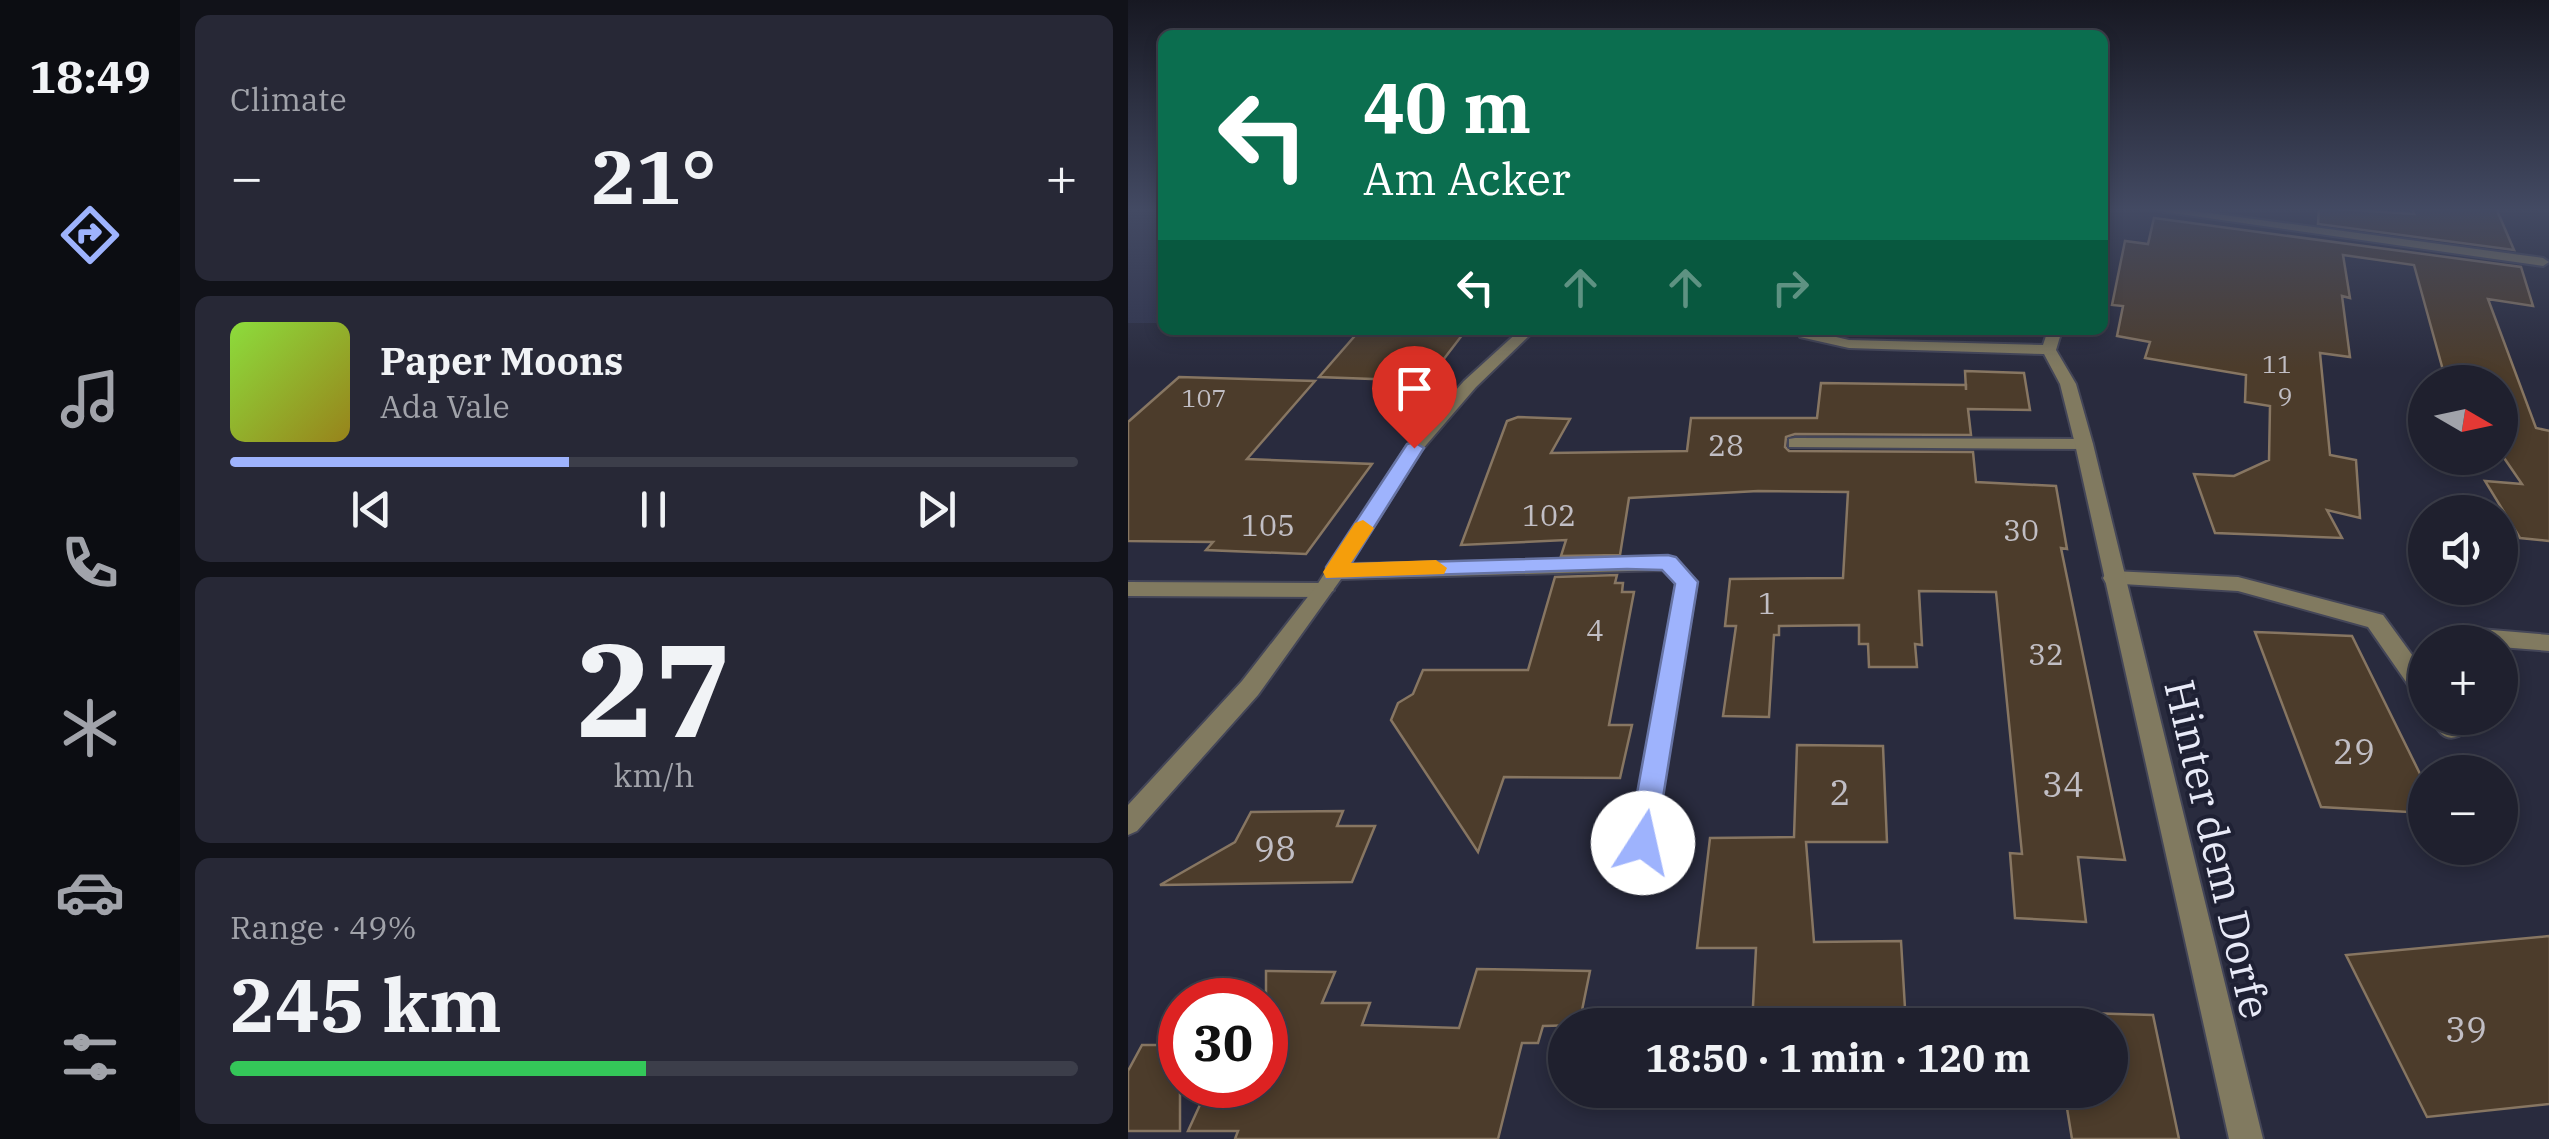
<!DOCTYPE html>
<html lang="en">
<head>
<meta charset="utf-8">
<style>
	body { margin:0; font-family:"IBM Plex Serif",serif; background:#272836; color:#f1f3f6; height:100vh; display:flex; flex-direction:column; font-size:38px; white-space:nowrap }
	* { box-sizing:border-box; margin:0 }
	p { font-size:32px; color:#a1a3aa }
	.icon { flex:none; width:55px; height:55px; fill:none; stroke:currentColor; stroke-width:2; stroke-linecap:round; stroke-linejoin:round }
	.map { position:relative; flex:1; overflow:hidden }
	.side { display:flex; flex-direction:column; gap:15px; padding:15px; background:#111219; width:948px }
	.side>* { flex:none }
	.top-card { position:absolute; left:30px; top:30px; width:950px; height:305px; border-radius:15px; box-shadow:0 5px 15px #0003,0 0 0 2px #3c3e4a; background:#0b6e4f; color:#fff; overflow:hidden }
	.needle { width:65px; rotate:99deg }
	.controls { position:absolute; left:1280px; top:365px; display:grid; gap:20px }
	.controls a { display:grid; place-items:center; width:110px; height:110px; border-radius:50%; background:#1f202e; box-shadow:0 5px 15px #0003,0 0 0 2px #3c3e4a; font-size:50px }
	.speed { position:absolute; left:30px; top:978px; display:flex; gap:20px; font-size:50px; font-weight:700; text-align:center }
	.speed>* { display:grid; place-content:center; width:130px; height:130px; border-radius:50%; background:#1f202e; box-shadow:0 5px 15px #0003,0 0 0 2px #3c3e4a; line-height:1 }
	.speed .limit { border:15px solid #d22; background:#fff; color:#111 }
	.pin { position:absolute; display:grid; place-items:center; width:85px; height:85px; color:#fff; margin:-102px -42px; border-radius:50% 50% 50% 0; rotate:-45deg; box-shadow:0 0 10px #0007 }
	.pin .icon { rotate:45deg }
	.me { position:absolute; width:110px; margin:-55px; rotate:10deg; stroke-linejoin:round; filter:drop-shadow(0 0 8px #0008) }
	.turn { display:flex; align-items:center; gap:35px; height:210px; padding:0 40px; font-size:45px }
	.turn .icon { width:130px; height:130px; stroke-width:2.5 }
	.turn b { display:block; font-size:70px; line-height:85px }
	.lanes { display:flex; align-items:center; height:95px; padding:0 40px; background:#0003; justify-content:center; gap:50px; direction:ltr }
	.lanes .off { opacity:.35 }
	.big { font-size:75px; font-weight:700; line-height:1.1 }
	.side .card { flex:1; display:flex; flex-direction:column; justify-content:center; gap:15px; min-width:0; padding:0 35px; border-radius:15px; background:#272836 }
	.side .dial { align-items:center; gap:0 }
	.dial b { font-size:130px; line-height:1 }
	.song { display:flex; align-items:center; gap:30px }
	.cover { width:120px; height:120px; border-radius:15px; background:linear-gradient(135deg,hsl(90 70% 55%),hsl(50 70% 35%)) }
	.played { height:10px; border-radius:5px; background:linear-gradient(90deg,#9eb3fd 40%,#3c3e4a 40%) }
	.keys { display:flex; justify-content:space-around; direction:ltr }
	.heat { display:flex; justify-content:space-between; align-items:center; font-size:55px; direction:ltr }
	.charge { height:15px; border-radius:8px; background:linear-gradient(90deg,#34c759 49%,#3c3e4a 0) }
	.trip { position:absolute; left:420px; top:1008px; width:580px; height:100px; border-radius:50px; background:#1f202e; box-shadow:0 5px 15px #0003,0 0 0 2px #3c3e4a; font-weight:700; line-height:100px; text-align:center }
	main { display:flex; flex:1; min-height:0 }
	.menu { display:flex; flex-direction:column; width:180px; justify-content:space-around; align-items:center; background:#0c0d12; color:#a1a3aa }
	.menu .icon { width:70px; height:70px }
	.menu .current { color:#9eb3fd }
	.menu b { font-size:45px; color:#f1f3f6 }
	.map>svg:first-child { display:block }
</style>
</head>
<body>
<main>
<nav class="menu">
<b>18:49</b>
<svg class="icon current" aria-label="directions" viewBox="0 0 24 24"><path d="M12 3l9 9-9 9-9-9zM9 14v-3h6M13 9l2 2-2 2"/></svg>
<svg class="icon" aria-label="music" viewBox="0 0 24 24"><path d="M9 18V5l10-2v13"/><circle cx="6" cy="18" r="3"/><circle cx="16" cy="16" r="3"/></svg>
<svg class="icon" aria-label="phone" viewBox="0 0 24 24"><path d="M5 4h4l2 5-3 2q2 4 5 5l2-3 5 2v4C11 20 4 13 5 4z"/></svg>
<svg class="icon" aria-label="climate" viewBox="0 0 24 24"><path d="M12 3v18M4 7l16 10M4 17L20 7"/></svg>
<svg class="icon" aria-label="car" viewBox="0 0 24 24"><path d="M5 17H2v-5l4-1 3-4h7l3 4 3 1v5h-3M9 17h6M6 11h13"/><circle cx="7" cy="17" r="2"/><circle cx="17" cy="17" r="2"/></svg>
<svg class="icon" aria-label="filters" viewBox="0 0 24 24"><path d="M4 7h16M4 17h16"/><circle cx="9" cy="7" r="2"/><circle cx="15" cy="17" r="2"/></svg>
</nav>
<section class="side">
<div class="card"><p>Climate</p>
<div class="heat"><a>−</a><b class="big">21°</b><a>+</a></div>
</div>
<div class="card">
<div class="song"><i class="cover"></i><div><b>Paper Moons</b><p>Ada Vale</p></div></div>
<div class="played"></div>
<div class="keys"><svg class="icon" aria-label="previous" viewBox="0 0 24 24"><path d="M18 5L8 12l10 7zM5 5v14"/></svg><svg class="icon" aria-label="pause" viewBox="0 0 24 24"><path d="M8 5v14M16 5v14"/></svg><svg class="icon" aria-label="next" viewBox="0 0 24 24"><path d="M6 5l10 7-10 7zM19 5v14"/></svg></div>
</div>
<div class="card dial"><b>27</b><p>km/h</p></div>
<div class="card"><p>Range · 49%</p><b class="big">245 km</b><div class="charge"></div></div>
</section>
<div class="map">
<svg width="1422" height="1139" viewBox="0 0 1422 1139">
	<rect width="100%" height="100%" fill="#292b3e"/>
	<path fill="#30344d" d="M 0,208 L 35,208 L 35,317 L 28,323 L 0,323 Z"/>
	<path fill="#4c3c2b" stroke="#877662" stroke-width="2.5" d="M 1191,208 L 1286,214 L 1284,208 L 1368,208 L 1386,250 L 1190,224 Z
		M 1026,218 L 1393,267 L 1405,306 L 1360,299 L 1408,428 L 1422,431 L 1422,541 L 1392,538 L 1357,481 L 1394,484 L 1372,452 L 1372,382 L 1318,381 L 1286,265 L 1215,255 L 1222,298 L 1214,296 L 1222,357 L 1192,353 L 1202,455 L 1228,460 L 1232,518 L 1199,510 L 1214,538 L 1087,533 L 1066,474 L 1106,476 L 1141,460 L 1142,406 L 1117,402 L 1118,375 L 1017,358 L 1022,342 L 989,336 L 995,306 L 984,305 L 997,241 L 1020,244 Z
		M 232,330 L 335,334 L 299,381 L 191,377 Z
		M 837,371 L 896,373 L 902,410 L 840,409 L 843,435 L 667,434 L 658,437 L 657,447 L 661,451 L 845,452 L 848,482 L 928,486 L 939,549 L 933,548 L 997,860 L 950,857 L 958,922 L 887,918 L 882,853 L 894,854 L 868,592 L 791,591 L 794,645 L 787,644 L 789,667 L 741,667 L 740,644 L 731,644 L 731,625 L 651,626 L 651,635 L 646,635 L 641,717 L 595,716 L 608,626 L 597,626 L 602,579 L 715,578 L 720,492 L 630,491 L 501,498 L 492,555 L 433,556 L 438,540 L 333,545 L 379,421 L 390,417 L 442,419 L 423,453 L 559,451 L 563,418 L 689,418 L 693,383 L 838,385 L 838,390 Z
		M 51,377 L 187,381 L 119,459 L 244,464 L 178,554 L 78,550 L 85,542 L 0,541 L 0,422 Z
		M 489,575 L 487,583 L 495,583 L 494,592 L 506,592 L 481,725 L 504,725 L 492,778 L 376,777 L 350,852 L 263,720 L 270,703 L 285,694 L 295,670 L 400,670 L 427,577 Z
		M 1127,632 L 1224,636 L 1298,786 L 1298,813 L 1193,807 Z
		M 669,745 L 755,746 L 759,842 L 678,842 L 686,942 L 773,941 L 778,1025 L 624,1025 L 628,948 L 569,948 L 582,838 L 666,837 Z
		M 215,811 L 209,826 L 247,826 L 224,882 L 32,885 L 107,842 L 123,812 Z
		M 1422,936 L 1422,1104 L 1299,1117 L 1218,955 Z
		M 349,969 L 462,971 L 451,1025 L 415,1026 L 410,1043 L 394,1043 L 370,1139 L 107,1139 L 110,1131 L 60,1131 L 81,1085 L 138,1085 L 138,971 L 207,972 L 194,1003 L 242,1003 L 234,1025 L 331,1028 Z
		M 922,1012 L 1025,1015 L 1051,1139 L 944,1139 L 936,1090 L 982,1090 L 982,1025 L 924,1025 Z
		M 14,1045 L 52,1045 L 52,1131 L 0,1131 L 0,1071 Z
		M 620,1090 L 781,1090 L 782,1106 L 619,1105 Z"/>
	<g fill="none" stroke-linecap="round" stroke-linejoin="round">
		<defs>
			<path id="lane" d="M 667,438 L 956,439 L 965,444 L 956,449 L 661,447 L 661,439 Z
				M 985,571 L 1110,577 L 1255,615 L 1298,674 L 1298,701 L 1290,699 L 1240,627 L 1110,591 L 978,583 L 975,578 L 978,573 Z
				M 0,582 L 196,583 L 206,590 L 196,597 L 0,596 Z
				M 1352,629 L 1422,635 L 1422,651 L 1372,647 L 1372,642 L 1344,642 L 1341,637 L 1344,631 Z
				M 1303,718 L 1328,718 L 1335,729 L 1331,736 C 1316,742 1310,731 1303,718 Z"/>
			<path id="street" d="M 1010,208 L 1044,208 L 1415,258 L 1421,262 L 1415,266 Z
				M 392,330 L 407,330 L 348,387 L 293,451 L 222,564 L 547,558 L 569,582 L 524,852 L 515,855 L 506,852 L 502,843 L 549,584 L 535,570 L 213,579 L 130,695 L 9,831 L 0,835 L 0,805 L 114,681 L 189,585 L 280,444 L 336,381 Z
				M 678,330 L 721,340 L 915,345 L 920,330 L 934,330 L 928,350 L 948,384 L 965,444 L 1135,1139 L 1101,1139 L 947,444 L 932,384 L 916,354 L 721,348 L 672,337 L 672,331 Z"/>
		</defs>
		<use href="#lane" stroke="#444658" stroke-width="4"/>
		<use href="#street" stroke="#444658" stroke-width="4"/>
		<use href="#lane" fill="#817a60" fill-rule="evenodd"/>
		<use href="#street" fill="#817a60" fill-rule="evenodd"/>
	</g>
	<linearGradient id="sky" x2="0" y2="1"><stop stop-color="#171822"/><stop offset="0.57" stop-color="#434a63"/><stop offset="1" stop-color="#434a63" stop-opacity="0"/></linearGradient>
	<rect width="1422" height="368" fill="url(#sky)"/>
	<path fill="#9eb3fd" stroke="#6774a4" stroke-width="2.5" d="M 286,442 L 296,448 L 223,564 L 540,555 L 548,557 L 570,582 L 526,853 L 515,857 L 505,853 L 500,843 L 547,584 L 534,570 L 499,569 L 198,578 L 198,567 L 279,444 Z"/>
	<path fill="#f59e0b" d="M 235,520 L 246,528 L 223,563 L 308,560 L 319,568 L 316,574 L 198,578 L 195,572 L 227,523 Z"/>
	<g text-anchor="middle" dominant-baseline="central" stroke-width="8" stroke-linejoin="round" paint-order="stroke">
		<g font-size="25" fill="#c1bec4">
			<text x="1149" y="363">11</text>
			<text x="1157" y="395">9</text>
			<text x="76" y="397">107</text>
		</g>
		<g font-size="30" fill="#c1bec4">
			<text x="598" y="444">28</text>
			<text x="421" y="514">102</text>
			<text x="140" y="524">105</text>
			<text x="893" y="529">30</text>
			<text x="639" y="602">1</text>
			<text x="467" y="629">4</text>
			<text x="918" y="653">32</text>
		</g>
		<g font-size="35" fill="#c1bec4">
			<text x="1226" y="751">29</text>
			<text x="935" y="784">34</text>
			<text x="712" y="792">2</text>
			<text x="147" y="848">98</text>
			<text x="1338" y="1029">39</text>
		</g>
		<g font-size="42" fill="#e8eaf7" stroke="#1f2134">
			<text transform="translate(1090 849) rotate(77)">Hinter dem Dorfe</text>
		</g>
	</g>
</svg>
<div class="controls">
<a><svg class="needle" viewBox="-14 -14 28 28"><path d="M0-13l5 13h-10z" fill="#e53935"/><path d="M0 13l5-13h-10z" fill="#a1a3aa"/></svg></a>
<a><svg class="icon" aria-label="sound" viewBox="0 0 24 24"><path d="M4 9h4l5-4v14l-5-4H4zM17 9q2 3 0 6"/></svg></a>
<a>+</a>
<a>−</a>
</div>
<div class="speed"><div class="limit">30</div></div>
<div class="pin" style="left:286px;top:448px;background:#d93025"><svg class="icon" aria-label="arrive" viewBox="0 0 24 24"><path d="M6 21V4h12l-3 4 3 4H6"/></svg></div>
<svg class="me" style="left:515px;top:843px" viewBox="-20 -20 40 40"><circle r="19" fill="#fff"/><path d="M0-13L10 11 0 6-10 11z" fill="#9eb3fd"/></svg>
<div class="trip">18:50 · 1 min · 120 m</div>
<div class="top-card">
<div class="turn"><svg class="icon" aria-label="left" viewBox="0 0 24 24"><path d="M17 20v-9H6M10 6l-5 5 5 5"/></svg><div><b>40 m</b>Am Acker</div></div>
<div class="lanes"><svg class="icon" aria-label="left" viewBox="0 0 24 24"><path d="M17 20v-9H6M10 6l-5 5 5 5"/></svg><svg class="icon off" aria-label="ahead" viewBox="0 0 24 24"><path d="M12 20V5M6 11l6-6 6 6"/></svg><svg class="icon off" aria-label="ahead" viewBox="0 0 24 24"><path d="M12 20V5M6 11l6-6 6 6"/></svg><svg class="icon off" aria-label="right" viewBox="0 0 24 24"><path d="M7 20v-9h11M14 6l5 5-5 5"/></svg></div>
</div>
</div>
</main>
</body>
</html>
